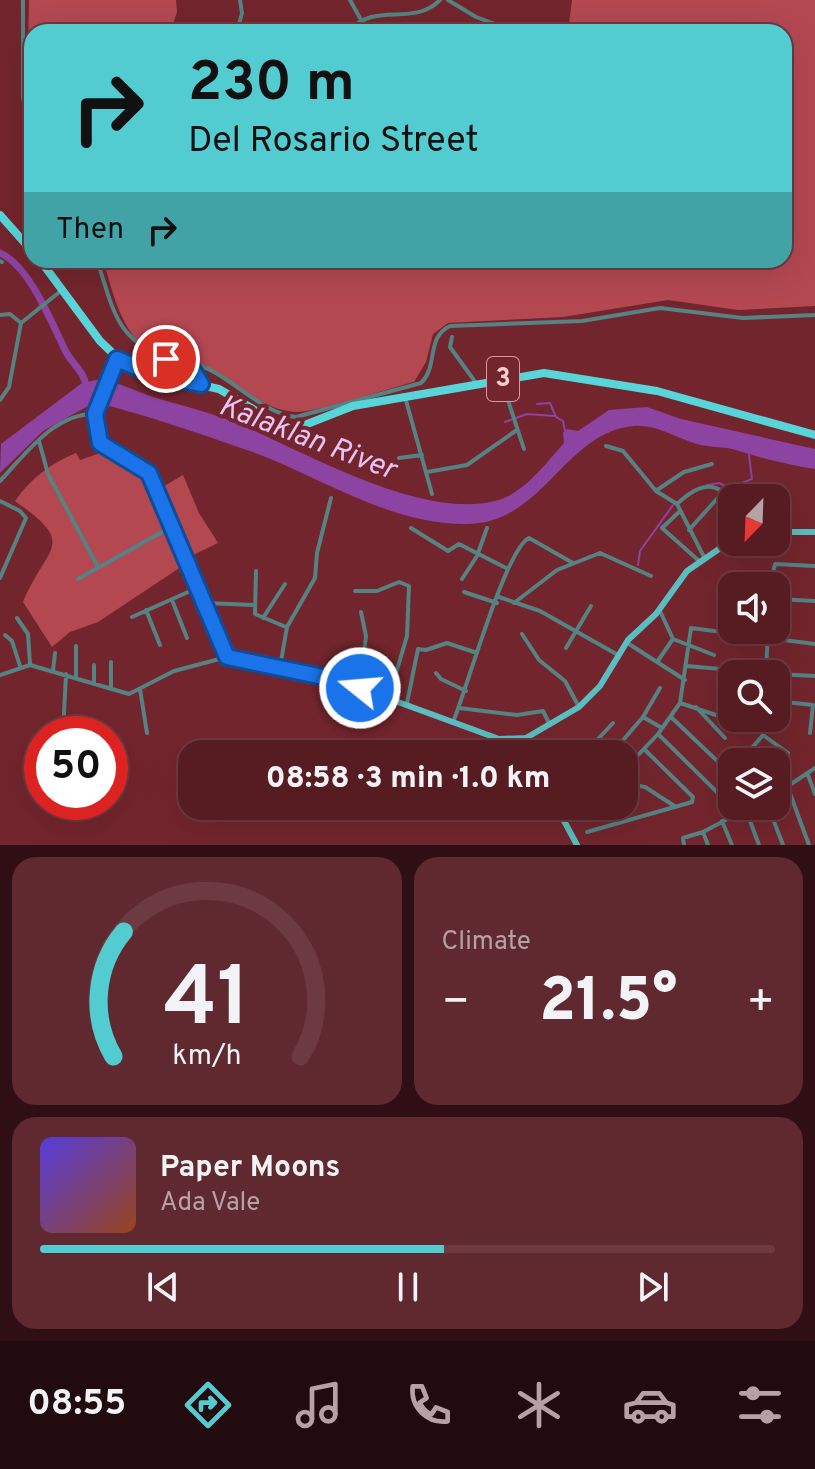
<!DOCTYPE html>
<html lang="en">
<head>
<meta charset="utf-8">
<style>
	body { margin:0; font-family:Overpass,sans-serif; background:#5f292f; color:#f1f3f6; height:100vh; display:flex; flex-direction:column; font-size:30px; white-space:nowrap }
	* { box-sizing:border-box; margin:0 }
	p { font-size:26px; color:#b6a1a5 }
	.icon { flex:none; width:44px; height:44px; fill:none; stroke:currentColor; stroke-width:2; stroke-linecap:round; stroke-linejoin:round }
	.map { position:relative; height:845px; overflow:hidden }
	.panel { display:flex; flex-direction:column; gap:12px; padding:12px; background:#2f0f13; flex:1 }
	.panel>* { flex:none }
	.banner { position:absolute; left:24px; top:24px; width:768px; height:244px; border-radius:24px; box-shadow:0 8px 32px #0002,0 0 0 2px #6c3a40; background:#52ccd0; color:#111; overflow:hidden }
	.needle { width:52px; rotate:203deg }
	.fabs { position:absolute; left:718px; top:484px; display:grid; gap:16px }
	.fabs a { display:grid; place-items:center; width:72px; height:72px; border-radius:16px; background:#561c22; box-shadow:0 8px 32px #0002,0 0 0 2px #6c3a40; font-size:40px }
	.speed { position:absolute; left:24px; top:716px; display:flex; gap:16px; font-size:40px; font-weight:700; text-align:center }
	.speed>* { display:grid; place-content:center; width:104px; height:104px; border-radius:50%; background:#561c22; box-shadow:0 8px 32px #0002,0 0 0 2px #6c3a40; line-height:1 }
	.speed .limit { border:12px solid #d22; background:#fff; color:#111 }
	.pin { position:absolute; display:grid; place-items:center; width:68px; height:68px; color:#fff; margin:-34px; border:4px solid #fff; border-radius:50%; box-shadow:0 2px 8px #0007 }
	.me { position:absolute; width:88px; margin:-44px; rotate:287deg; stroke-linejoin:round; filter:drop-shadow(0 0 6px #0008) }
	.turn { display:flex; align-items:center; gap:28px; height:168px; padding:0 32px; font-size:36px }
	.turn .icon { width:104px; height:104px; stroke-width:2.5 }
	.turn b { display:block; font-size:56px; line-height:68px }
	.then { display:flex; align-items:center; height:76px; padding:0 32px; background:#0003; gap:16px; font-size:30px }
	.big { font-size:60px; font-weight:800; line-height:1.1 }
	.panel .widget { flex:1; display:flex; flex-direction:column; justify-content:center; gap:12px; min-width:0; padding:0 28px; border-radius:24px; background:#5f292f }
	.panel .dial { align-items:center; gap:0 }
	.dial svg { height:208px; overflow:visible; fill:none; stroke:#6c3a40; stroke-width:7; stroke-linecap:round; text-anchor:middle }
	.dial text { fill:#f1f3f6; stroke:none }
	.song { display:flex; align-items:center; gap:24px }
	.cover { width:96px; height:96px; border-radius:12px; background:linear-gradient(135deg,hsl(250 70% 55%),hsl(20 70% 35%)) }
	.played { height:8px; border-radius:4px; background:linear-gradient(90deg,#52ccd0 55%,#6c3a40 55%) }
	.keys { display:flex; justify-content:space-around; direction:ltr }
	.heat { display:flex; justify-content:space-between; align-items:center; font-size:44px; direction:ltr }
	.panel .tiles { flex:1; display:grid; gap:12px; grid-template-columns:1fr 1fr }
	.widget:last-child { grid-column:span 2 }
	.trip { position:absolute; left:178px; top:740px; width:460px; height:80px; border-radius:24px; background:#561c22; box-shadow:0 8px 32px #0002,0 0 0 2px #6c3a40; font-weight:800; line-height:80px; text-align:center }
	.menu { display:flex; height:128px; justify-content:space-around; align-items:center; background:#220b0e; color:#b6a1a5 }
	.menu .icon { width:56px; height:56px }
	.menu .selected { color:#52ccd0 }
	.menu b { font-size:36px; color:#f1f3f6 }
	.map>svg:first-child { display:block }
</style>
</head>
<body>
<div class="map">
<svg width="815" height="845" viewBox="0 0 815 845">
	<rect width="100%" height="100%" fill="#73252d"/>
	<path fill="#b34851" d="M 29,0 L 176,0 L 177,12 L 170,32 L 32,32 L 32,118 L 27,102 Z
		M 572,0 L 815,0 L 815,306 L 738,310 L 668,300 L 563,317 L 448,323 L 433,334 L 426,362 L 414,382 C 390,388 315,413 295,412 C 259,410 230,376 197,363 C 175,353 156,360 136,339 C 118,318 111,286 103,260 L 784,260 L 784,32 L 568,32 Z
		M 106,451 L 147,472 L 150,488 L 184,565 L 98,622 L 70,632 L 52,647 L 23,602 C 48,543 78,546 15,501 C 30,479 51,463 76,453 L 80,460 Z
		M 183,475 L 199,513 L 218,543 L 191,556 L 161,488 Z"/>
	<path fill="#8c43a2" d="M 101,379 C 119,383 136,391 153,397 C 180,405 208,412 234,422 C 302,450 419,520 495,501 C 524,494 545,464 564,443 L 563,433 L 567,429 L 578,431 L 609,410 L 647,407 L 681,419 L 815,449 L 815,469 C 789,465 764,459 739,451 C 726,446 711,448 697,444 C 676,438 656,424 634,426 C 564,432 545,523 467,524 C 387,525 317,474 244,449 C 195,432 145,415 95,402 L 43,431 L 0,473 L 1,444 L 82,383 Z"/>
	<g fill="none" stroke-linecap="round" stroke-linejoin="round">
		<path stroke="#8c43a2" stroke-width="2" d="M 537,404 L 550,403 L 556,417 L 563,421 L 565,431
			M 505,422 L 527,414 L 554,416
			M 707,485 L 719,483 L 730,488 L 752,479 L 749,455
			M 638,565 L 640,551 L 673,505"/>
		<path stroke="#8c43a2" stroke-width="7" d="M 0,253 C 30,266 52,324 66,352 C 73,365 87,374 86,390"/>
		<path stroke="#558283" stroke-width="4" d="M 23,0 L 23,98 L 32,133
			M 350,0 L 360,18
			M 448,0 L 476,17 L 516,32
			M 237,32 L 242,13 L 240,0
			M 348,32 C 375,0 412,28 440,0
			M 97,260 C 115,315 116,341 175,362
			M 0,261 L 2,262
			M 0,315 L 10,314 L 21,323
			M 452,337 L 450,347 L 476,383
			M 176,362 C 221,359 252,412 296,417 L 421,383 C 439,366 425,338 450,326 L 582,321 L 660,308 L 743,318 L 815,315
			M 187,364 L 198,374 L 201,384
			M 501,379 L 524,449
			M 405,397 L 432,494
			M 0,400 L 9,387 L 21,323 L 62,290
			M 39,441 L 48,474 L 98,567
			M 606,446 L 623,451 L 656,491 L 677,504 L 704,557
			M 399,458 L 422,455
			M 427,472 L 467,465 L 517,430
			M 0,481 C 25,455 54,413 95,414
			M 657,490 L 684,472 L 712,464
			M 765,490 L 771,498
			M 0,501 L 20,511 L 26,518 L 0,578
			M 677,504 C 691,491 707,480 723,492 L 689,530
			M 680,511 L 662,528 L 698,560
			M 411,528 L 448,551 L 459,544 L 508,569
			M 256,571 L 255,614 L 286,627
			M 78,579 L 171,527
			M 462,579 L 477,556 L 487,528
			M 770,586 L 775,564 L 815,566
			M 355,591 L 377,591 L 399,582 L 409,586 L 407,636 L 389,697
			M 464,592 L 497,603
			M 499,597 L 540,611 L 618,655
			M 776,599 L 815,601
			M 172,600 L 187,638
			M 206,603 L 253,605
			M 514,603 L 557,570 L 600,553 L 651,576
			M 146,610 L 160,645
			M 660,611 L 673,639 L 714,655
			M 132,617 L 197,588
			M 17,618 L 28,634 L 30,664
			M 263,618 L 285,584
			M 522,634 L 539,660 L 565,681 L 579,707
			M 5,635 L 12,641 L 20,666
			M 673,639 L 657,662 L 685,680
			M 626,642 L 657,662
			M 566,648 L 591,606
			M 687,666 L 776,674
			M 280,667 L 287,627 L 315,578 L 317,553 L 331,498
			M 53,671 L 55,653
			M 766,672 L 768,630
			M 436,673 L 441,679 L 466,691
			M 776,674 L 815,676
			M 0,675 L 30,665 L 129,694 L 174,671 L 227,657
			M 76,677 L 76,646
			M 94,684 L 94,665
			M 360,688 L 366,636 L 361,612
			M 111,689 L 111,662
			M 140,689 L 147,733
			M 776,701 L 813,705 L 810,733
			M 407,703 L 418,649 L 426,650 L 447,643 L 477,653
			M 680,703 L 764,731
			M 696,707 L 725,738
			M 459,708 L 517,715 L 543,711 L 550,725
			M 643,717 L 662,728
			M 671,717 L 732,775
			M 453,722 C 467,689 505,550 529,538 L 573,563
			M 63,734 L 66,674
			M 658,734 L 722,797
			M 763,735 L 788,753 L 776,767
			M 556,754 L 567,740
			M 584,754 L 613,723
			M 611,754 L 643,717 L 660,688
			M 740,762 L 763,735 L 765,718
			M 624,770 L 658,734 L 680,703 L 691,628 L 815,644
			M 808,775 L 815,794
			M 624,783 L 645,787 L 676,807
			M 788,788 L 809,845
			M 776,794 L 815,768
			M 768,806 L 783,845
			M 746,810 L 759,845
			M 722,821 L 732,845
			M 587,832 L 692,802 L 693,797 L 644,749
			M 703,832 L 708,845
			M 684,845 L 683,838 L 703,832 L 752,806"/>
		<path stroke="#59bec1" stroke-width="6" d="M 117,359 L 97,405 L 97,437 L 103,447 L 149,473 L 227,657 L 338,680 L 499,739 L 526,738 L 579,707 L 600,686 L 628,640 L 656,614 L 687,571 L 732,540
			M 776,532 L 815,532
			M 526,738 L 531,754
			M 556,806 L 577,845"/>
		<path stroke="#58d5d9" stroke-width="8" d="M 0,215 L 32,251
			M 40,260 L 100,341 L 123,363 L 155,375 L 219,389 L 282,426 L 302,426 L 353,406 L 544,373 L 657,391 L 815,435"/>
	</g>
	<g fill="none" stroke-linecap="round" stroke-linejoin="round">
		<defs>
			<path id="route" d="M 166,359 L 192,369 L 201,384 L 155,375 L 117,359 L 95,414 L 100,443 L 149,473 L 227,657 L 338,680 L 360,688"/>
		</defs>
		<use href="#route" stroke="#114b97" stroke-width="20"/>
		<use href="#route" stroke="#1a73e8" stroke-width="14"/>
	</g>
	<g text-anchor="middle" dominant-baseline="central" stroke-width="8" stroke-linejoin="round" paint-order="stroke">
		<rect fill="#73252d" stroke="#d59b9e" stroke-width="2" x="487" y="357" width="32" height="44" rx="6"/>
		<g font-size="26" font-weight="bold" fill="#ffcece">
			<text x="503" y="379">3</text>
		</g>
		<g font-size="30" font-style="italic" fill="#e8c3f3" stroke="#73252d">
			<text transform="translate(307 439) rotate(21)">Kalaklan River</text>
		</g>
	</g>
</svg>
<div class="fabs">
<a><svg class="needle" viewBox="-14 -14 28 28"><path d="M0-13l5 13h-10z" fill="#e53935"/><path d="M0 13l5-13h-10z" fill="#b6a1a5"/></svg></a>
<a><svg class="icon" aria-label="sound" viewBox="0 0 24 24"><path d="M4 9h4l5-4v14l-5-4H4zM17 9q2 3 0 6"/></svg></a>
<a><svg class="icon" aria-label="search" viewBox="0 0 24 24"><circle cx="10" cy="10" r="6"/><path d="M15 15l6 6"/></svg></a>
<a><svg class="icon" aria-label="layers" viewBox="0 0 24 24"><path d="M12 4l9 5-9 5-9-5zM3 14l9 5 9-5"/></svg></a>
</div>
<div class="speed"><div class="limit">50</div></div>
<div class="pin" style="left:166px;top:359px;background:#d93025"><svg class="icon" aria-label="arrive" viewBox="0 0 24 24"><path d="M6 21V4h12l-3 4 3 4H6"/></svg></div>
<svg class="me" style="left:360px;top:688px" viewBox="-20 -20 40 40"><circle r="17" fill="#1a73e8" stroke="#fff" stroke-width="3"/><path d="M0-11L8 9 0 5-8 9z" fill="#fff"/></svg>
<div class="trip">08:58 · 3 min · 1.0 km</div>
<div class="banner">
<div class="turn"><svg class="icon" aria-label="right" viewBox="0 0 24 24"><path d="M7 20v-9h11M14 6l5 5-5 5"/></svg><div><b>230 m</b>Del Rosario Street</div></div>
<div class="then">Then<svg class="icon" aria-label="right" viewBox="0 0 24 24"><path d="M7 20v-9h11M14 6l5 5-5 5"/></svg></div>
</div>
</div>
<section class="panel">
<div class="tiles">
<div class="widget dial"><svg viewBox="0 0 100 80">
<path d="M14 69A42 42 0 1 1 86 69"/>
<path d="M14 69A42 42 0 0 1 18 21" stroke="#52ccd0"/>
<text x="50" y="56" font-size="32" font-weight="700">41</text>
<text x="50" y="72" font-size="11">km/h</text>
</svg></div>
<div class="widget"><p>Climate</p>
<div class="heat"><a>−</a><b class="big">21.5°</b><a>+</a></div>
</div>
<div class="widget">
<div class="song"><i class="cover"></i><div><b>Paper Moons</b><p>Ada Vale</p></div></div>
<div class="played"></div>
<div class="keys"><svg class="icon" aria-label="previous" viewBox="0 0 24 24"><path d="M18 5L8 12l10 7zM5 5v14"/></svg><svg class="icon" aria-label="pause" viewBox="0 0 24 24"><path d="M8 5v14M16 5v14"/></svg><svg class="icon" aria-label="next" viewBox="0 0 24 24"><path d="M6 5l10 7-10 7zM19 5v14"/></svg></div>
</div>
</div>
</section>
<nav class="menu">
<b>08:55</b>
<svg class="icon selected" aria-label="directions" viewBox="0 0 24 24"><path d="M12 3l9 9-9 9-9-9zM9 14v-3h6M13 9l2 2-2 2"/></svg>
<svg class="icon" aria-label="music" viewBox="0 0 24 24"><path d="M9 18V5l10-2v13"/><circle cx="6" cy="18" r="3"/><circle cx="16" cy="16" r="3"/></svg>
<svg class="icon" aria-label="phone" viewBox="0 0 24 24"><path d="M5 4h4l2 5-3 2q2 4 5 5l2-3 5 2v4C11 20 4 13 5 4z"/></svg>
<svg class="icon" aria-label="climate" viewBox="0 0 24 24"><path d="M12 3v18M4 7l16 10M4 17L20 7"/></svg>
<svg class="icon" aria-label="car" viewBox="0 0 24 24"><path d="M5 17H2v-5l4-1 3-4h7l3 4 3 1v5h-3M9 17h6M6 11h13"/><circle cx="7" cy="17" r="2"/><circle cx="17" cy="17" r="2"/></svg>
<svg class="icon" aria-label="filters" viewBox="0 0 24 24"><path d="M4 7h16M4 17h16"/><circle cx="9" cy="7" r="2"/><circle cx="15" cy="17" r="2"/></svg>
</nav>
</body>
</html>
